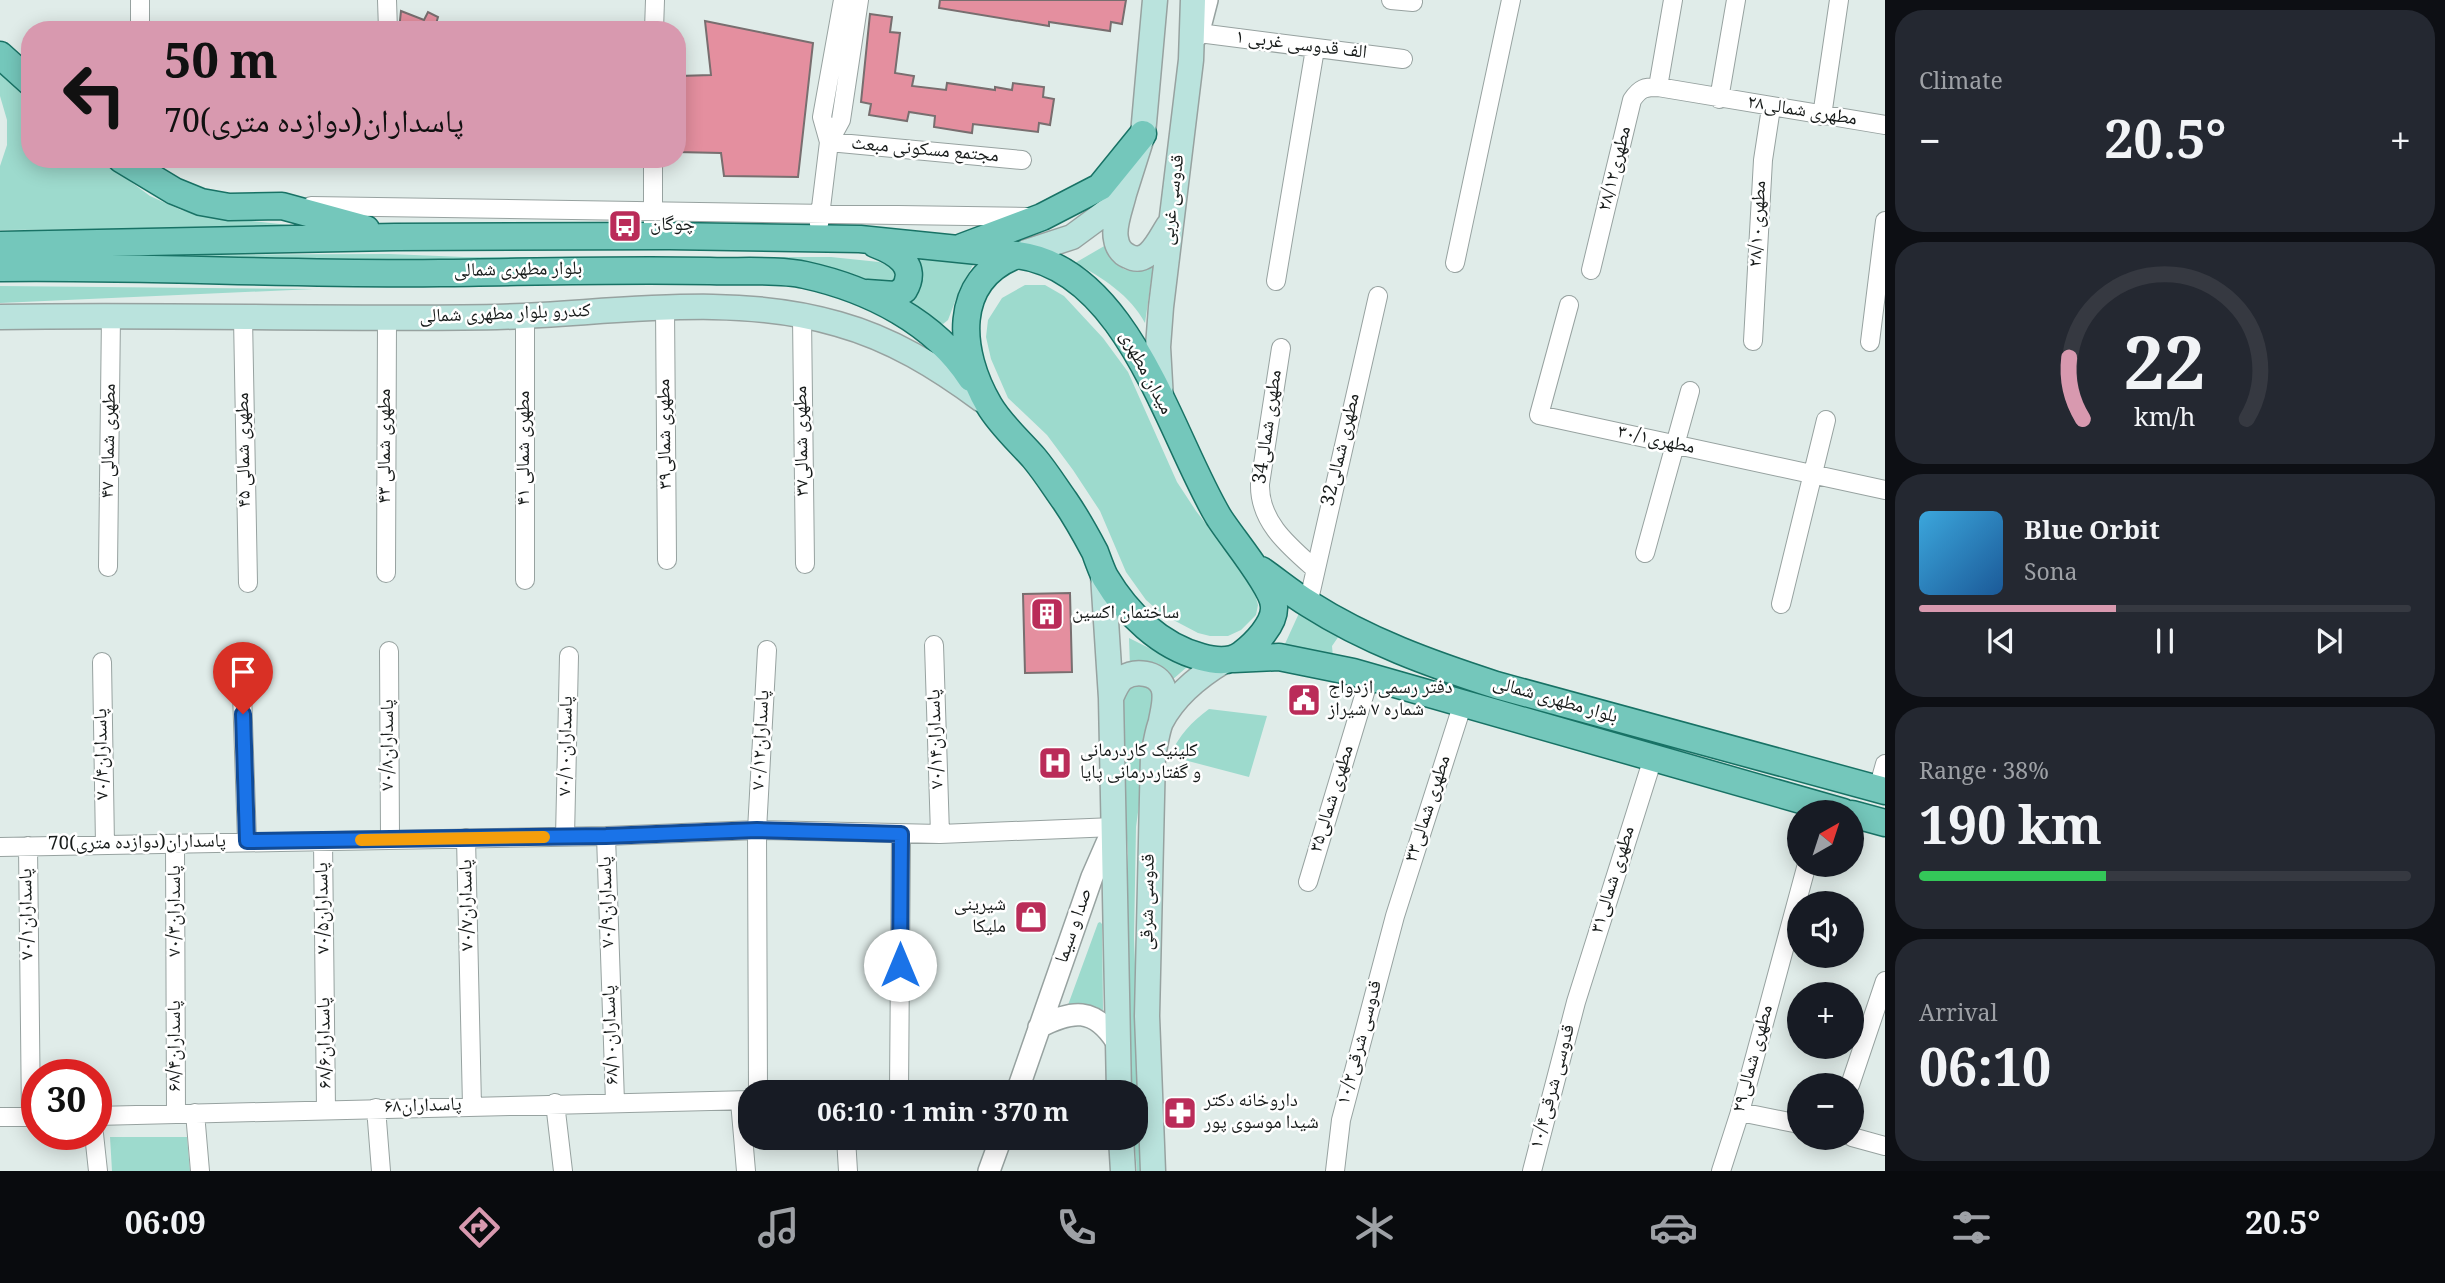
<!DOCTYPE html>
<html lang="en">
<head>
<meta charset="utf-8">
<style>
	body { margin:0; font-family:Georgia,"Noto Naskh Arabic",serif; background:#242831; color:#f1f3f6; height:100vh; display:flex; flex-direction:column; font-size:26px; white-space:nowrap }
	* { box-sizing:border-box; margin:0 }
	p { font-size:23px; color:#9ea1a6 }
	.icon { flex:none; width:38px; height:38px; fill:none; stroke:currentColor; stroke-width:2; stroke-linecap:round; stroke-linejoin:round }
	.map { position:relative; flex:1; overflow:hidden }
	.sheet { display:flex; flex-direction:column; gap:10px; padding:10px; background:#0d0f14; width:560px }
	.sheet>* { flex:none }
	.top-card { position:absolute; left:21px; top:21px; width:665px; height:147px; border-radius:28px; box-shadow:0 4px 18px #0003; background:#d899af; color:#111; overflow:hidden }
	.needle { width:46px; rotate:39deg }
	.fabs { position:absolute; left:1787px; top:800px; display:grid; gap:14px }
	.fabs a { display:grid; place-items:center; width:77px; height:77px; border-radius:50%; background:#171b24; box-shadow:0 4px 18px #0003; font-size:35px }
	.speed { position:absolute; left:21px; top:1059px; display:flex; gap:14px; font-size:35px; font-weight:700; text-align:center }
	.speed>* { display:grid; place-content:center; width:91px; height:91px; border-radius:50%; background:#171b24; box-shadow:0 4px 18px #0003; line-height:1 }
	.speed .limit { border:10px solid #d22; background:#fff; color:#111 }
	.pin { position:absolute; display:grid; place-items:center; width:60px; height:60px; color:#fff; margin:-72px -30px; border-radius:50% 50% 50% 0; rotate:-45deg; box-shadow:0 0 7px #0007 }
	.pin .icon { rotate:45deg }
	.me { position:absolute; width:77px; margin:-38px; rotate:0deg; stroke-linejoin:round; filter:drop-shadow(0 0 5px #0008) }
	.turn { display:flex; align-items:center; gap:24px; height:147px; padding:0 28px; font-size:32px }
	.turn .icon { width:91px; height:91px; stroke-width:2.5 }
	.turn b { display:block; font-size:49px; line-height:60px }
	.big { font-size:52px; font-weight:700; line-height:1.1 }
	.sheet .card { flex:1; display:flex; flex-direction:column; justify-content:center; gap:10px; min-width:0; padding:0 24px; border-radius:28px; background:#242831 }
	.sheet .dial { align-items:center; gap:0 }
	.dial svg { height:182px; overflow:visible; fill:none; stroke:#363941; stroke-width:7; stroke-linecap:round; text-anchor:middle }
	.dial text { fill:#f1f3f6; stroke:none }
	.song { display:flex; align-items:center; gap:21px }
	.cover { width:84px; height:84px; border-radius:10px; background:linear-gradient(135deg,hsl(200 70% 55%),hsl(210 70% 35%)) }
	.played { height:7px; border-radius:4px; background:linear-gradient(90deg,#d899af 40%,#363941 40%) }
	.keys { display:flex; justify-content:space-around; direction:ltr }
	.heat { display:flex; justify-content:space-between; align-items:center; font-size:38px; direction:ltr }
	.charge { height:10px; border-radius:5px; background:linear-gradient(90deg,#34c759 38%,#363941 0) }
	.trip { position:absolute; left:738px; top:1080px; width:410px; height:70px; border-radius:28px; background:#171b24; box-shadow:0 4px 18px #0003; font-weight:700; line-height:70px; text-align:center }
	.dock { display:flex; height:112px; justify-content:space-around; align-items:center; background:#090b0e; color:#9ea1a6 }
	.dock .icon { width:49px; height:49px }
	.dock .on { color:#d899af }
	.dock b { font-size:32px; color:#f1f3f6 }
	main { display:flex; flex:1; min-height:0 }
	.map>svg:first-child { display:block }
</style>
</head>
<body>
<main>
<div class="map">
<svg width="1885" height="1171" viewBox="0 0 1885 1171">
	<rect width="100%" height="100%" fill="#e0ece9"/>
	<path fill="#9ddacd" d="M 0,71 L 30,100 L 30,159 L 100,159 L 150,196 L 181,210 L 204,216 L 318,228 L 0,230 L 0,166 L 7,145 L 7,120 L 0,96 Z
		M 1106,245 C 1115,270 1128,276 1153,267 L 1145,323 C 1131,296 1102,277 1075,263 Z
		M 389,254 L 464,257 L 831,257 L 879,262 L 896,269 L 899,283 L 465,265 L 60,255 Z
		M 913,256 L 974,263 L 959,291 L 948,320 L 943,324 L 927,318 L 909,307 L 917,290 Z
		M 1025,285 L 1045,285 L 1064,296 L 1103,338 L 1128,372 L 1177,482 L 1196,511 L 1252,583 L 1258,605 L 1256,615 L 1241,630 L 1228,636 L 1210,636 L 1198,633 L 1162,614 L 1146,600 L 1126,572 L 1100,511 L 1073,470 L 1047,435 L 1008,398 L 991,359 L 986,337 L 988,320 L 1002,298 Z
		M 0,286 L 314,289 L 0,303 Z
		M 1300,611 L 1341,633 L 1332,646 L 1333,657 L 1284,646 Z
		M 1129,638 L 1187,667 L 1172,680 C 1160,661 1149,662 1130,667 Z
		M 1133,680 L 1155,686 L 1136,827 L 1134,938 L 1143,1171 L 1137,1171 L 1134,1138 L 1136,1138 L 1136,1092 L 1130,1092 L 1126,922 L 1128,853 L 1119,720 L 1125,686 Z
		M 1209,709 L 1267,716 L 1249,777 L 1169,756 C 1180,735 1191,722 1209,709 Z
		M 1100,922 L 1102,924 L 1103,1010 L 1068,1005 L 1098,923 Z
		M 110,1137 L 187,1137 L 190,1171 L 112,1171 Z"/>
	<path fill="#e48f9f" stroke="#786e6f" stroke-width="2" d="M 940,0 L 1126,0 L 1122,24 L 1111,22 L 1110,31 L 1049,22 L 1049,26 L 939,8 Z
		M 401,11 L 424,20 L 428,12 L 438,17 L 436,24 L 447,30 L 399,30 Z
		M 870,14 L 892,17 L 890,32 L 900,33 L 895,73 L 914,76 L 912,86 L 946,90 L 947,83 L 995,90 L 995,87 L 1012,90 L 1013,83 L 1044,87 L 1043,97 L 1054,99 L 1050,125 L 1039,123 L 1038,132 L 973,124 L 972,133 L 934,127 L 935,116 L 909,112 L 907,121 L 869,115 L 871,104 L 861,102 Z
		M 705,21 L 813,43 L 798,177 L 724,176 L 721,153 L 677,152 L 677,84 L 679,84 L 679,76 L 711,75 Z
		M 1070,593 L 1072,672 L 1025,673 L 1023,594 Z"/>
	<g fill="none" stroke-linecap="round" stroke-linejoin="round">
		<defs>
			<path id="minor" d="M 387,0 L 388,30
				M 1391,0 L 1413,2
				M 140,30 L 140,0
				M 654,30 L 655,0
				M 1199,33 L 1403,59
				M 1658,87 L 1673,0
				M 1719,99 L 1736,0
				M 1822,116 L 1839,0
				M 829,142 L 1022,160
				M 829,142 L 822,117 L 843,0
				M 311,206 L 1028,217
				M 653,223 L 653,159
				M 819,224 L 829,142 L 841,120 L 859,0
				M 1455,263 L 1511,0
				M 1591,270 L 1632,100 C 1640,88 1645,87 1658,87 L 1885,125
				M 1276,281 L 1315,49
				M 1569,305 L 1539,415 L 1885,490
				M 665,308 L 667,560
				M 802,317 L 805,564
				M 243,318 L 248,583
				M 1753,341 L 1763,160 L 1771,108
				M 1870,342 L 1885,221
				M 1281,348 L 1260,484 C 1259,522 1289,546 1315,569
				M 1645,553 L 1690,391
				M 108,567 L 111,315
				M 386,573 L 387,319
				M 525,580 L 525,316
				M 1308,604 L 1378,296
				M 1781,604 L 1826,420
				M 934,645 L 940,834
				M 389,651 L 390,838
				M 102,662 L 105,845
				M 241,663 L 247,841
				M 1878,789 L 1885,764
				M 606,836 L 615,1102
				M 565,837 L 569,656
				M 466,838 L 472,1106
				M 323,841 L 326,1110
				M 175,844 L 176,1114
				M 28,846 L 31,1118
				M 0,847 L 606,836 L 757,830 L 940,834 L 1114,827
				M 1308,882 L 1370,676
				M 1850,1085 L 1885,981
				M 758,1092 L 757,830 L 767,650
				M 899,1092 L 901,834
				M 740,1101 L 746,1171
				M 555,1103 L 563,1171
				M 376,1108 L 381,1171
				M 1740,1112 L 1799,1124
				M 195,1113 L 200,1171
				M 96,1116 L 751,1100
				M 0,1117 L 37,1117
				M 94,1134 L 98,1171
				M 1852,1137 L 1885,1146
				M 846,1138 L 848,1171
				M 1335,1171 L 1341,1120 L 1395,916 L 1463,703
				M 1532,1171 L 1576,1002 L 1653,758
				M 1721,1171 L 1740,1112 L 1807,864"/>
			<path id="tertiary" d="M 1198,35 L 1207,0
				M 1039,1027 C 1072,1010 1094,1007 1116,1041
				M 1017,1092 L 1092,877 L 1113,829
				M 989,1171 L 1001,1138"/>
			<path id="secondary" d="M 1124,194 C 1121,207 1113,226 1116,239 C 1117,246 1121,253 1128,256 C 1148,267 1159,240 1168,226
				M 1017,255 L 1072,237 L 1110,209 L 1124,194 L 1143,134 L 1155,0
				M 0,317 C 166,314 331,320 497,317 C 608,314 730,292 838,324 C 892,339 937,367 982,400
				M 1161,400 L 1158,347 L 1161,307 L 1191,60 L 1193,0
				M 1103,575 L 1111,698 L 1119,1092
				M 1111,698 C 1114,691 1117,683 1123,678 C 1135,670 1157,672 1163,687 C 1167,697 1163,710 1161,721
				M 1121,1138 L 1123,1171
				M 1153,1171 L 1147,1016 L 1153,754 C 1156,744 1157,731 1161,722 C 1175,695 1199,676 1224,661"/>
			<path id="primary" d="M 0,55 L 30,82
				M 121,159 L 174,191 L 201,202 L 229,207 L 282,206 L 366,229
				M 0,245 L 395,237 L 669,236 L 860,239 L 1017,255
				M 962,247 L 1042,217 L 1100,187 L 1143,134
				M 1017,255 C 1128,269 1169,433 1218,516 C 1230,536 1274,587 1274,607 C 1275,624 1255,644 1242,654 C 1230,663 1215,661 1201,657 C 1160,646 1127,614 1105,577 C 1101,569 1098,560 1095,552 C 1086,535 1076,517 1065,501 C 1055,487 1045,471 1034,458 C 1019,441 1000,424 989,405 C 958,352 951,280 1017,255 Z
				M 0,268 C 146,266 293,275 440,273 C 530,272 619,269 710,271 C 736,272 780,269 805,275 C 869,289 935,322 971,378
				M 867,293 L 895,295 L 904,290 C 919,265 896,252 875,244
				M 1261,570 C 1277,581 1292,594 1309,604 C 1367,641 1431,664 1496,685 L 1885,791
				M 1234,659 L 1279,657 L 1353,672 L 1843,812
				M 1852,814 L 1885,823"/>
		</defs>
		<use href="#minor" stroke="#97a2a0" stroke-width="20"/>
		<use href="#tertiary" stroke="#97a2a0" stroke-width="24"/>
		<use href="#secondary" stroke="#97a2a0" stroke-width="27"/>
		<use href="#primary" stroke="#187265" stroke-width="29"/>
		<use href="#minor" stroke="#fff" stroke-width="18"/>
		<use href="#tertiary" stroke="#fff" stroke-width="21"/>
		<use href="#secondary" stroke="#bae3dd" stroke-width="24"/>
		<use href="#primary" stroke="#74c7bb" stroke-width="26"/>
	</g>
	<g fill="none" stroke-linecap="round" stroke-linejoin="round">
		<defs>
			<path id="route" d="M 243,714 L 247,841 L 606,836 L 757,830 L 901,834 L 900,965"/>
		</defs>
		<use href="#route" stroke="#114b97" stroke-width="18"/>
		<use href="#route" stroke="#1a73e8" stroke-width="12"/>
		<path stroke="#f59e0b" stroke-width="12" d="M 361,840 L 544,837"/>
	</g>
	<defs>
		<symbol id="bus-square" viewBox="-11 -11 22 22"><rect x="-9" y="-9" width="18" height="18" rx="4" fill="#ba2c59" stroke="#fff"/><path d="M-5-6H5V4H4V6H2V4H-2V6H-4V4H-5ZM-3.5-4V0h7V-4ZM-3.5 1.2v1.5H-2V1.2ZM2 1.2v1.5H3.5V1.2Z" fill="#fff"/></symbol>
		<symbol id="building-square" viewBox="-11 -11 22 22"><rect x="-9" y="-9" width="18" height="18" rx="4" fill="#ba2c59" stroke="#fff"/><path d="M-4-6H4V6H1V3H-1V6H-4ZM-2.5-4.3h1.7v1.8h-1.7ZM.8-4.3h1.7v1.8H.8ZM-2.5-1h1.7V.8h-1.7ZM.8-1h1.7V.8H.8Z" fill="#fff"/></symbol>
		<symbol id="civic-square" viewBox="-11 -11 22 22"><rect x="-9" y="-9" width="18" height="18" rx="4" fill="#ba2c59" stroke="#fff"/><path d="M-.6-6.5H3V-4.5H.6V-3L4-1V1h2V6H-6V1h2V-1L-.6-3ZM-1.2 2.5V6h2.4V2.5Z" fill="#fff"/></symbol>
		<symbol id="hospital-square" viewBox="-11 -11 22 22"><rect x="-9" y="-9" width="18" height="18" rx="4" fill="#ba2c59" stroke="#fff"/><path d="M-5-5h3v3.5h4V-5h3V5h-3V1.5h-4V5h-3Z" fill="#fff"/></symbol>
		<symbol id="shop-square" viewBox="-11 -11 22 22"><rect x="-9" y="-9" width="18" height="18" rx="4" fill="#ba2c59" stroke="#fff"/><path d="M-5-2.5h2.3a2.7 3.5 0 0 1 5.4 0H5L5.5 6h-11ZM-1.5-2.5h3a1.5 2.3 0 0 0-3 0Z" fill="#fff"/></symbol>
		<symbol id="pharmacy-square" viewBox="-11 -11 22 22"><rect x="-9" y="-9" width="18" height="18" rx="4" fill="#ba2c59" stroke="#fff"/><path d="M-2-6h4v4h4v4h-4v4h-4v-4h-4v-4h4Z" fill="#fff"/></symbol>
	</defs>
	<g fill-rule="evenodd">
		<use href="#bus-square" x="606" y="207" width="38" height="38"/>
		<use href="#building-square" x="1028" y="595" width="38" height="38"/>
		<use href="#civic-square" x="1285" y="681" width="38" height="38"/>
		<use href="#hospital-square" x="1036" y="744" width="38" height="38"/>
		<use href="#shop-square" x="1012" y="898" width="38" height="38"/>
		<use href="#pharmacy-square" x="1161" y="1094" width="38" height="38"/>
	</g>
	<g text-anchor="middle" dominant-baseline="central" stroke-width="5" stroke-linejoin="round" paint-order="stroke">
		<g font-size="19" fill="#171b1a" stroke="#fff">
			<text transform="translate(1301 46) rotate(7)">۱ الف قدوسی غربی</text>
			<text transform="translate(1802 112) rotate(9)">مطهرى شمالى۲۸</text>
			<text transform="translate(925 151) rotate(5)">مجتمع مسکونی مبعث</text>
			<text transform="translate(1616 169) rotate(-76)">مطهری۲۸/۱۲</text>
			<text transform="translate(1174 200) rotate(-83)">قدوسی غربی</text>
			<text transform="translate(1759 224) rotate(-87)">مطهری۲۸/۱۰</text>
			<text transform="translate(518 271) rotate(-1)">بلوار مطهری شمالی</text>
			<text transform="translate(505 315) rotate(-2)">کندرو بلوار مطهری شمالی</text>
			<text transform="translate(1145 373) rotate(62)">میدان مطهری</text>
			<text transform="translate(1269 427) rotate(-82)">34مطهرى شمالى</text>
			<text transform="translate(666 434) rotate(-91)">مطهرى شمالى۳۹</text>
			<text transform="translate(110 441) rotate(-89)">مطهرى شمالى ۴۷</text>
			<text transform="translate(803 441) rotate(-91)">مطهرى شمالى۳۷</text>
			<text transform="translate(1656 441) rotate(12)">مطهری۳۰/۱</text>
			<text transform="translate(386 446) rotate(-90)">مطهرى شمالى ۴۳</text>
			<text transform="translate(525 448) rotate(-90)">۴۱ مطهرى شمالى</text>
			<text transform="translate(245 450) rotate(-91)">مطهرى شمالى ۴۵</text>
			<text transform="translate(1342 450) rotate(-77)">32مطهرى شمالى</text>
			<text transform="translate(1555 701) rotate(16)">بلوار مطهرى شمالى</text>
			<text transform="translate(937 739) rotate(-92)">پاسداران۷۰/۱۴</text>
			<text transform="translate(762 740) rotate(-87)">پاسداران۷۰/۱۲</text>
			<text transform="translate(389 745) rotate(-90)">پاسداران۷۰/۸</text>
			<text transform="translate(567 746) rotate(-89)">پاسداران۷۰/۱۰</text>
			<text transform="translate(103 754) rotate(-91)">پاسداران۷۰/۴</text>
			<text transform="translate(1333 799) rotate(-73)">مطهرى شمالى۳۵</text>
			<text transform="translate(1429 809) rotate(-72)">مطهرى شمالى۳۳</text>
			<text transform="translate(137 844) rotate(-1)">70پاسداران(دوازده متری)</text>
			<text transform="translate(1614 880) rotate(-73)">مطهرى شمالى۳۱</text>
			<text transform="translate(608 902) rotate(-92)">پاسداران۷۰/۹</text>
			<text transform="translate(1149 902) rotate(-89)">قدوسی شرقی</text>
			<text transform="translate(468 905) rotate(-91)">پاسداران۷۰/۷</text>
			<text transform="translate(324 908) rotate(-91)">پاسداران۷۰/۵</text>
			<text transform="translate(176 911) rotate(-90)">پاسداران۷۰/۳</text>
			<text transform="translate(28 914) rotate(-91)">پاسداران۷۰/۱</text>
			<text transform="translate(1075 926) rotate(-71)">صدا و سیما</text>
			<text transform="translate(612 1035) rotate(-92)">پاسداران۶۸/۱۰</text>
			<text transform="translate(326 1043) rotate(-91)">پاسداران۶۸/۶</text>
			<text transform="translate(1361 1043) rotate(-75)">قدوسی شرقی۱۰/۲</text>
			<text transform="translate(176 1046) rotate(-90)">پاسداران۶۸/۴</text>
			<text transform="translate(1754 1059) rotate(-75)">مطهرى شمالى۲۹</text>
			<text transform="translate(1554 1087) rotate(-75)">قدوسی شرقی۱۰/۴</text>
			<text transform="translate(423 1107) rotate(-2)">پاسداران۶۸</text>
		</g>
		<g font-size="19" fill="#171b1a" stroke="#fff" text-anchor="start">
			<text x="650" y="226">چوگان</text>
			<text x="1072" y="614">ساختمان اکسین</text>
			<text x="1328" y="689">دفتر رسمی ازدواج<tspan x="1328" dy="22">شماره ۷ شیراز</tspan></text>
			<text x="1080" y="752">کلینیک کاردرمانی<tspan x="1080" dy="22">و گفتاردرمانی پایا</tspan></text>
			<text x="1006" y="906" text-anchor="end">شیرینى<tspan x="1006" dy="22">ملیکا</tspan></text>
			<text x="1204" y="1102">داروخانه دکتر<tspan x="1204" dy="22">شیدا موسوی پور</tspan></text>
		</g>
	</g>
</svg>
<div class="fabs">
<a><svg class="needle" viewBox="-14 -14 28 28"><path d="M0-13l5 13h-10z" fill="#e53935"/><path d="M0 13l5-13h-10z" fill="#9ea1a6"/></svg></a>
<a><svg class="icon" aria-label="sound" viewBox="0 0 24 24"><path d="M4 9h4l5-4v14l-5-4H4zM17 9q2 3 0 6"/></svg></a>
<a>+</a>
<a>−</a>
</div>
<div class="speed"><div class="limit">30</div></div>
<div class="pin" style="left:243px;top:714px;background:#d93025"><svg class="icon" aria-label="arrive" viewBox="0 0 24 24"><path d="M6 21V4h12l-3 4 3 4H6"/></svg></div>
<svg class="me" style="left:900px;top:965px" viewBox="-20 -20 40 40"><circle r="19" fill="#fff"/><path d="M0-13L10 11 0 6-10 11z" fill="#1a73e8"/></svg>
<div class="trip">06:10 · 1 min · 370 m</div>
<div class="top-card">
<div class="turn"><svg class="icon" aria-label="left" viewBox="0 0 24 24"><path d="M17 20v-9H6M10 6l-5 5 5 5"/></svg><div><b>50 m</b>70پاسداران(دوازده متری)</div></div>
</div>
</div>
<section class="sheet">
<div class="card"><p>Climate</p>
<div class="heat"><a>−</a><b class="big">20.5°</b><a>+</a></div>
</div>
<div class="card dial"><svg viewBox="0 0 100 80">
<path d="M14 69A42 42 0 1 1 86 69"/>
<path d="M14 69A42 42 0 0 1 8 42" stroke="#d899af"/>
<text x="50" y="56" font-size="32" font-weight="700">22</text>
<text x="50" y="72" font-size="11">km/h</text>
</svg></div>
<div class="card">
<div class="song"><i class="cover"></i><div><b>Blue Orbit</b><p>Sona</p></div></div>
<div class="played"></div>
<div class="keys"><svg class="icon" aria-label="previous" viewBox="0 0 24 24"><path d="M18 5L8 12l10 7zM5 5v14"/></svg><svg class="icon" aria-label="pause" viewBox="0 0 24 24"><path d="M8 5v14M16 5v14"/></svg><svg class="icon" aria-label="next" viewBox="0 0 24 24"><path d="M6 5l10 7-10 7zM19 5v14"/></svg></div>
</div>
<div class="card"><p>Range · 38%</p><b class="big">190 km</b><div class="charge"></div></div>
<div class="card"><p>Arrival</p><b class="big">06:10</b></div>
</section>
</main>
<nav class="dock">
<b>06:09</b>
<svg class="icon on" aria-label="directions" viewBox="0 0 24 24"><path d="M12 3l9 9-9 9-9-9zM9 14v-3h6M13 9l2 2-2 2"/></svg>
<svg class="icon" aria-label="music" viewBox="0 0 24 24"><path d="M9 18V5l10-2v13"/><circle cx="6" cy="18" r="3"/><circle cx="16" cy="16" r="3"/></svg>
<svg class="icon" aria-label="phone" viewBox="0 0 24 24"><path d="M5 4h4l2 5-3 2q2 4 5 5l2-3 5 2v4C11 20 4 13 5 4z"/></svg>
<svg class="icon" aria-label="climate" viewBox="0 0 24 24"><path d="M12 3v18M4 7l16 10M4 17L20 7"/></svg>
<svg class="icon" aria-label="car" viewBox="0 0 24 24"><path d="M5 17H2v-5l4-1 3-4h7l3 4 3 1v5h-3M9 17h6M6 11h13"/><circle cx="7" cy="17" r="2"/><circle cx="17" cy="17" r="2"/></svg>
<svg class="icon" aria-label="filters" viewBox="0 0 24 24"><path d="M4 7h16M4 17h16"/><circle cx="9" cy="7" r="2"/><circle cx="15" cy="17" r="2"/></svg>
<b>20.5°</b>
</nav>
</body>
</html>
